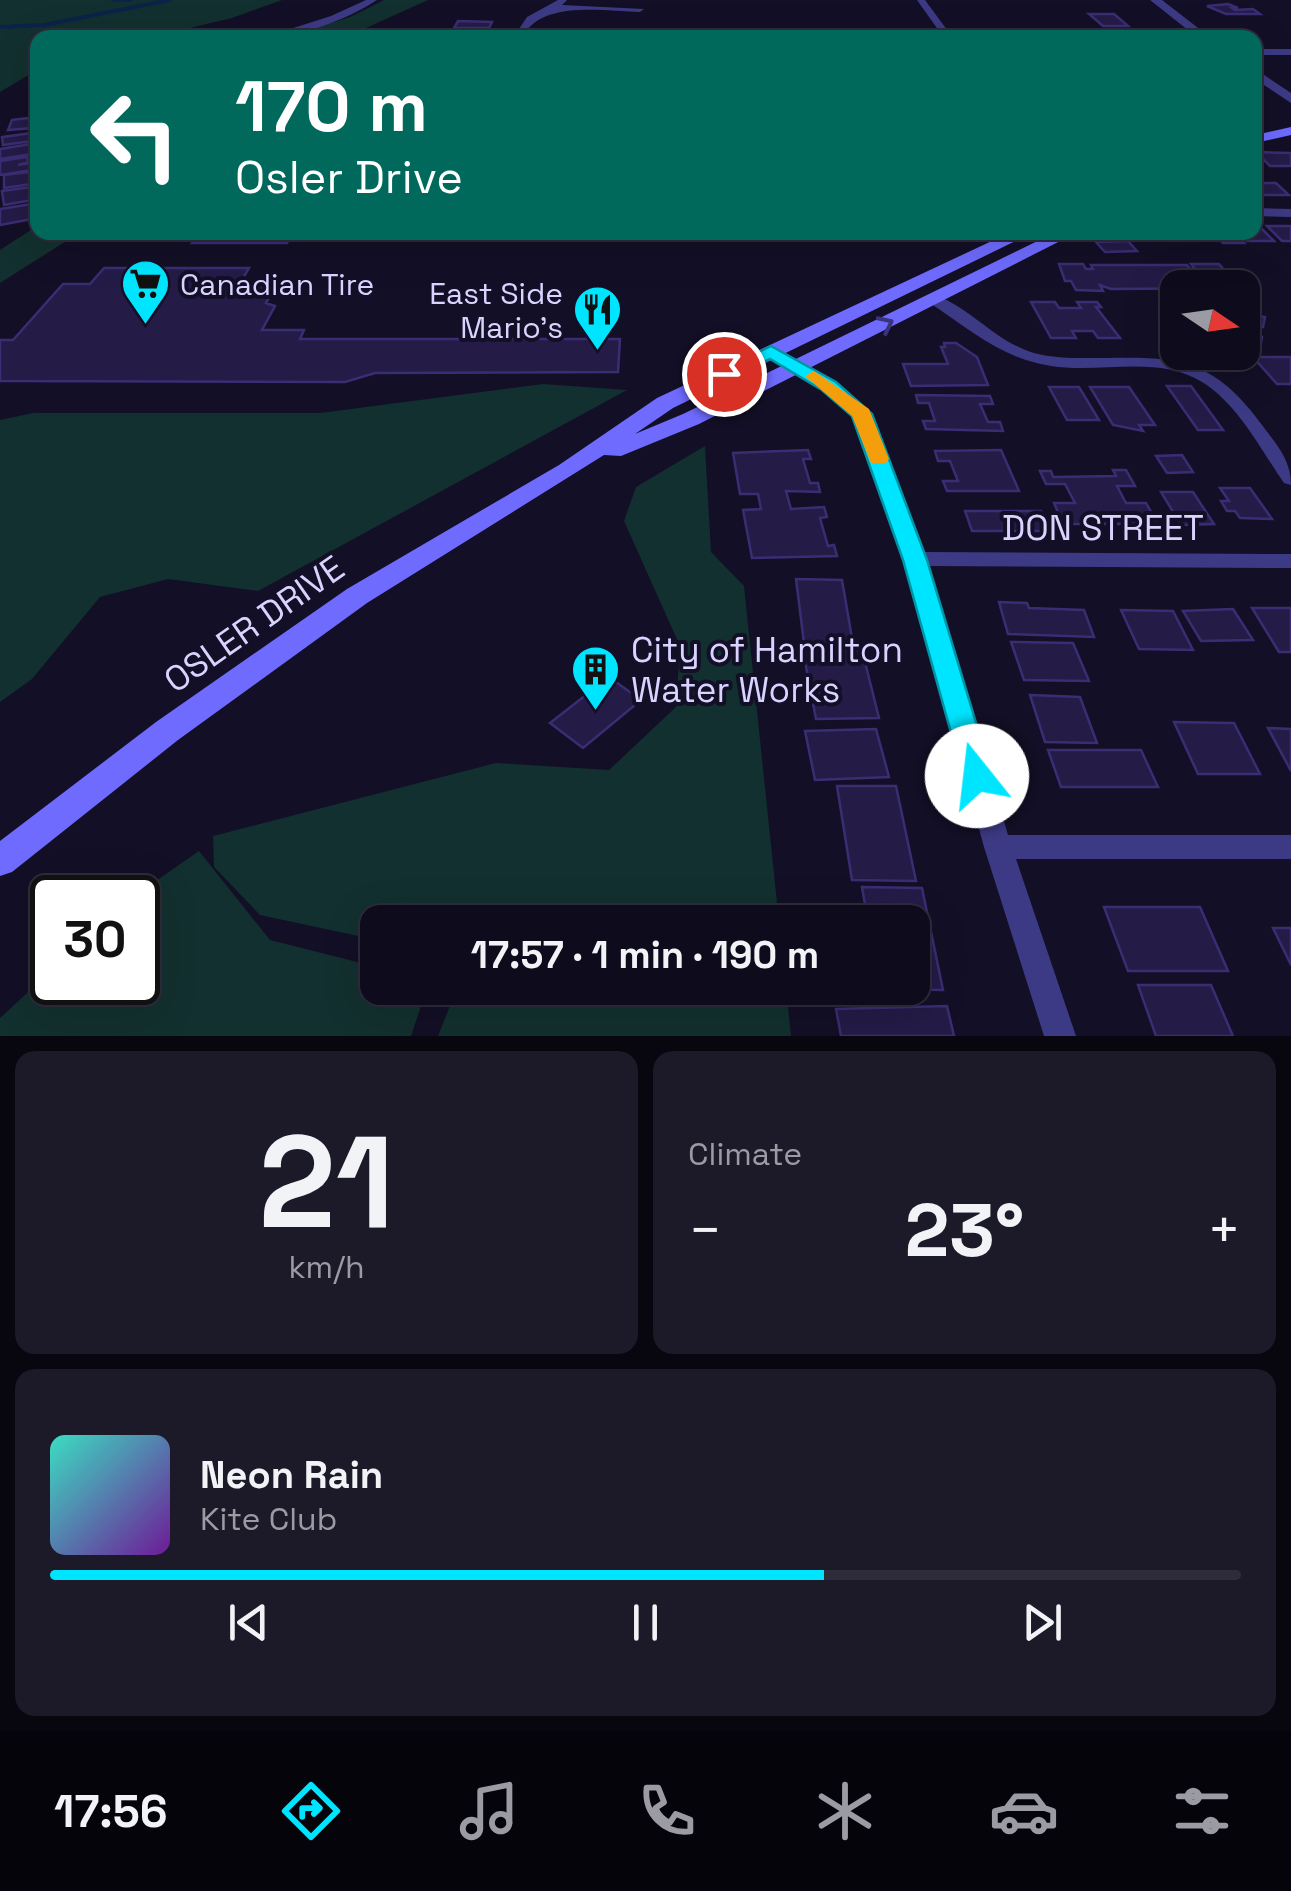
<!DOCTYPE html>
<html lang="en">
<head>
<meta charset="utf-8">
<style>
	body { margin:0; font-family:"Space Grotesk",sans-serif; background:#1c1929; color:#f1f3f6; height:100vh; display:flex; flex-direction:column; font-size:38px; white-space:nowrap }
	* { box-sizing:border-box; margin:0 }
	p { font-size:32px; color:#9b9ba3 }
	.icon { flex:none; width:55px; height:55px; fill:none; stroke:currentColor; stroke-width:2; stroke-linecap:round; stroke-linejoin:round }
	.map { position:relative; height:1036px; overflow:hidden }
	.sheet { display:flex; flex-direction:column; gap:15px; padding:15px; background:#08060f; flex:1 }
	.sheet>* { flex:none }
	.banner { position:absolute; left:30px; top:30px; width:1232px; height:210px; border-radius:20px; box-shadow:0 10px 40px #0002,0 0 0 2px #2e2b3b; background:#00695c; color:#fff; overflow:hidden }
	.needle { width:65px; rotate:103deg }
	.fabs { position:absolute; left:1160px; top:270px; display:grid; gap:20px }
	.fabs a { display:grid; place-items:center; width:100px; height:100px; border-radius:20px; background:#0e0b1c; box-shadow:0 10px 40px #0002,0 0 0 2px #2e2b3b; font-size:50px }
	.speed { position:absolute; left:30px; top:875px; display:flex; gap:20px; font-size:50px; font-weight:700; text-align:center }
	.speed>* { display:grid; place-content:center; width:130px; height:130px; border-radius:50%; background:#0e0b1c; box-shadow:0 10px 40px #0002,0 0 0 2px #2e2b3b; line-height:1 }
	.speed .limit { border:5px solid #111; border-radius:15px; background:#fff; color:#111 }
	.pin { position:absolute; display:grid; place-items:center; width:85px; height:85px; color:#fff; margin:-42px; border:5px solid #fff; border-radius:50%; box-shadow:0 2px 10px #0007 }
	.me { position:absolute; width:110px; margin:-55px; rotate:344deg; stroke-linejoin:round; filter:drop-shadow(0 0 8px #0008) }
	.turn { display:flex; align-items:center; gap:35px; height:210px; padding:0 40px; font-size:45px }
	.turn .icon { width:130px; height:130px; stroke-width:2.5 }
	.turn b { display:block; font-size:70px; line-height:85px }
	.big { font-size:75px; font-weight:600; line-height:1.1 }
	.sheet .card { flex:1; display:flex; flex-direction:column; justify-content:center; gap:15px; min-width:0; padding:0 35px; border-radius:20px; background:#1c1929 }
	.sheet .dial { align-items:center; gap:0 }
	.dial b { font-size:130px; line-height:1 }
	.song { display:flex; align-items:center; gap:30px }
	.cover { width:120px; height:120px; border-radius:15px; background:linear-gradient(135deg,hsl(170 70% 55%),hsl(280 70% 35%)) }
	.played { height:10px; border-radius:5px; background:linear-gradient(90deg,#00e5ff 65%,#2e2b3b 65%) }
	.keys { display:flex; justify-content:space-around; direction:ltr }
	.heat { display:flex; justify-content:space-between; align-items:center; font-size:55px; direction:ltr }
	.sheet .tiles { flex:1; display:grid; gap:15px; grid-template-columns:1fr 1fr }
	.card:last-child { grid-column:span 2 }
	.trip { position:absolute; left:360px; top:905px; width:570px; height:100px; border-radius:20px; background:#0e0b1c; box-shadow:0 10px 40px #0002,0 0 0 2px #2e2b3b; font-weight:600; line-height:100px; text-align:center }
	.tab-bar { display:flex; height:160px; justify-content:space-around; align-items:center; background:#06040b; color:#9b9ba3 }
	.tab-bar .icon { width:70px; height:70px }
	.tab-bar .on { color:#00e5ff }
	.tab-bar b { font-size:45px; color:#f1f3f6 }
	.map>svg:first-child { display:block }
</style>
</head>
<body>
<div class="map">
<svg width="1291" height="1036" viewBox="0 0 1291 1036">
	<rect width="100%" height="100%" fill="#130f26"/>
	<path fill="#12302f" d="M 0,0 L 282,0 L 232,18 L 152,37 L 38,38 L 37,70 L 0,92 Z
		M 384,0 L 428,0 L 346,37 L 291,36 L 350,17 Z
		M 37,226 L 38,232 L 79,233 L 0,283 L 0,250 Z
		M 543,384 L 627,390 L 258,591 L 168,579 L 100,597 L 32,679 L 0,702 L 0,420 L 33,413 L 320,413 Z
		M 705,446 L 711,552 L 744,586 L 779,922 L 378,922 L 377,940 L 260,915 L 214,867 L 213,836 L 496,763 L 609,770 L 676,707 L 680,646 L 624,521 L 636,487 Z
		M 199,851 L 270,940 L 377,967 L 378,988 L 427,988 L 411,1036 L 0,1036 L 0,1018 L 52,970 L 52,982 L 138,982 L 138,898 L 133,897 Z
		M 457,988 L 786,988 L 791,1036 L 438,1036 Z"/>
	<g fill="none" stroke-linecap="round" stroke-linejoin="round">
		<path stroke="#0c2248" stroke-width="4" d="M 113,0 L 131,0
			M 0,27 L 44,25 L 170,0"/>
	</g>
	<path fill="#241b47" stroke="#3b2d73" stroke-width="2.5" d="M 1228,4 L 1238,8 L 1232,8 L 1235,10 L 1253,9 L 1260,14 L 1226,14 L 1207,6 Z
		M 1089,14 L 1114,14 L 1128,26 L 1103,26 Z
		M 458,21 L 492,22 L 489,28 L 454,28 Z
		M 37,117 L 33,128 L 8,130 L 12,120 Z
		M 32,133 L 33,141 L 3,145 L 2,137 Z
		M 37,143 L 38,153 L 0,159 L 0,149 Z
		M 1256,152 L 1291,153 L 1291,166 L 1270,166 Z
		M 27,157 L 28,162 L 18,165 L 38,162 L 38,169 L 0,175 L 0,161 Z
		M 38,171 L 38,183 L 4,188 L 4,175 Z
		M 1255,183 L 1276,183 L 1289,195 L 1262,195 Z
		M 38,186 L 38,199 L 4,205 L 2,191 Z
		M 38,203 L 38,218 L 0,225 L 0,209 Z
		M 1255,226 L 1259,226 L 1274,241 L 1247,241 L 1239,232 L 1255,232 Z
		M 1267,226 L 1291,226 L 1291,241 L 1282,241 Z
		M 199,232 L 292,232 L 287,243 L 192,243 Z
		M 1213,232 L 1233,232 L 1244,243 L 1223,243 Z
		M 1128,241 L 1137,251 L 1105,252 L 1096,242 Z
		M 1059,264 L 1083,264 L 1086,269 L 1093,269 L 1091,265 L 1187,265 L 1190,269 L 1195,269 L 1191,264 L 1219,264 L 1240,288 L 1111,289 L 1100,285 L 1103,291 L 1076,290 L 1071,281 L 1065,281 Z
		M 104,268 L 249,268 L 240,283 L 277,284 L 266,303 L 275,306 L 262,330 L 304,330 L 300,339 L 620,339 L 618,372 L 375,373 L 345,382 L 0,381 L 0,340 L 13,340 L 63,284 L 90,284 Z
		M 1031,302 L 1055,302 L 1059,308 L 1081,308 L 1077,302 L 1097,302 L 1101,307 L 1096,307 L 1120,338 L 1098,338 L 1093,331 L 1072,331 L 1076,338 L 1051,338 Z
		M 1252,315 L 1265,317 L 1263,327 L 1248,324 L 1246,333 L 1262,337 L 1260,349 L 1242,345 L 1242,316 L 1251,318 Z
		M 944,343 L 956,343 L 977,357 L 988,385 L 911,386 L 903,364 L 948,364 L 941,347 L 945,347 Z
		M 1253,357 L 1291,357 L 1291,384 L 1277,384 Z
		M 1167,386 L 1191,386 L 1223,430 L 1198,430 Z
		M 1049,387 L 1079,387 L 1099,420 L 1067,420 Z
		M 1090,387 L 1129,387 L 1155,425 L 1139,425 L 1143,431 L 1113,425 Z
		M 916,395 L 990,396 L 993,404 L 980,404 L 988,422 L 1000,422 L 1003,431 L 926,429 L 923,421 L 935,421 L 929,403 L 918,403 Z
		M 808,450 L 811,459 L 803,459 L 810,483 L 818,483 L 820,492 L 786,491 L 791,509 L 824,507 L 827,517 L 820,518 L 828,546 L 834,545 L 837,556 L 752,558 L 743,510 L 761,509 L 758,494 L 740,494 L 733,453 Z
		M 1001,450 L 1019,491 L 947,491 L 943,481 L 958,481 L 950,461 L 938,461 L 935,451 Z
		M 1182,455 L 1193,472 L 1167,473 L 1156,456 Z
		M 1113,470 L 1126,470 L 1135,486 L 1117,486 L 1126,503 L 1146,503 L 1158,524 L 1063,524 L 1054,503 L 1075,503 L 1065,484 L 1046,484 L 1040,471 L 1051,471 L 1053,477 L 1116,476 Z
		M 1220,488 L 1250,488 L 1272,519 L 1240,518 L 1235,511 L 1227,511 L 1221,501 L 1229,501 Z
		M 1161,492 L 1193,492 L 1214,524 L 1181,525 Z
		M 965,511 L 1041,511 L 1050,531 L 972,531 Z
		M 796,579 L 842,580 L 853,644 L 804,643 Z
		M 999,602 L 1027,603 L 1029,608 L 1084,610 L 1094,637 L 1008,634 Z
		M 1252,608 L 1291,608 L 1291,652 L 1279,652 Z
		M 1233,609 L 1253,640 L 1201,641 L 1183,611 Z
		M 1121,610 L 1173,611 L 1193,650 L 1139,649 Z
		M 1011,642 L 1073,643 L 1089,681 L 1024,680 Z
		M 862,650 L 879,718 L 816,719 L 803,651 Z
		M 609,677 L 641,700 L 583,748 L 550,723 Z
		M 1030,695 L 1080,697 L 1097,743 L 1045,742 Z
		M 1174,722 L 1234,723 L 1260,774 L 1198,774 Z
		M 1268,728 L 1291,729 L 1291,771 Z
		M 876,729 L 889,777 L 815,780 L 805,731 Z
		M 1048,750 L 1141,750 L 1158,787 L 1061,787 Z
		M 837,786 L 896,786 L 916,881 L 852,880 Z
		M 862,887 L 922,888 L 943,990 L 878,989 L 912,988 L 912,922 L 868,922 Z
		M 1104,907 L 1200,907 L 1228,971 L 1128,971 Z
		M 1273,928 L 1291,928 L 1291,965 Z
		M 1138,985 L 1211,985 L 1233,1036 L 1156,1036 Z
		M 947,1006 L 954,1036 L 841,1036 L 836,1009 Z"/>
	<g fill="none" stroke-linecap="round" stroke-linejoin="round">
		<path fill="#3d3a85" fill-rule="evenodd" d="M 366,0 L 377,0 C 346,20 299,38 262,38 L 331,16 Z
			M 558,0 L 567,0 L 562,5 L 644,9 L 640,12 C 602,11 540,0 522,38 L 513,38 L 527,17 Z
			M 917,0 L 925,0 L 953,38 L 944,38 Z
			M 1255,49 L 1291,49 L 1291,55 L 1255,55 Z
			M 1255,208 L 1291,209 L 1291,217 L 1255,216 Z
			M 935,295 C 971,308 996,342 1034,353 C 1056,359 1080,358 1103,358 C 1180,356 1215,360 1262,425 C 1277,445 1291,460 1291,485 L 1284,483 C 1261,450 1238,404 1202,382 C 1157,354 1101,374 1051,366 C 1003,359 969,329 930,303 L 927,300 Z
			M 771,347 L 835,382 L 867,410 L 923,552 L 1291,554 L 1291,568 L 928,566 L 1008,835 L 1291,835 L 1291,859 L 1016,859 L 1076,1036 L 1044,1036 L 984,847 L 905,559 L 853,416 L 823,390 L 765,355 L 763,352 Z"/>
		<path fill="#3d3a85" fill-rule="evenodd" d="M 1150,0 L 1162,0 L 1211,38 L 1198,38 Z
			M 1255,69 L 1291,93 L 1291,103 L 1255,79 Z"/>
		<path fill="#6f6bff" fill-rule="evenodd" d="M 1291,127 L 1291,135 L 1255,143 L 1255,135 Z
			M 1011,232 L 1034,232 L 673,408 L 635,434 L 683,414 L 1056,232 L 1078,232 L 699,424 L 621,456 L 604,455 L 367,603 L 178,740 L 12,872 L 0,876 L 0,841 L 156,722 L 347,589 L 559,465 L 657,398 Z"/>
	</g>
	<defs><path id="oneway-chevron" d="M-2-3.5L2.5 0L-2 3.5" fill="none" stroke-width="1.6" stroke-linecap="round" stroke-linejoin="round" transform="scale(2.5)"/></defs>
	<use stroke="#38347d" href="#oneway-chevron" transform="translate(886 324) rotate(-26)"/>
	<path fill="#00e5ff" stroke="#0095a6" stroke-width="2.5" d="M 771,346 L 836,382 L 872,414 L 927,560 L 992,776 L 988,784 L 977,787 L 967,784 L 963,776 L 903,560 L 852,416 L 822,390 L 770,359 L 730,378 L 724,380 L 714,374 Z"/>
	<path fill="#f59e0b" d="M 814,371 L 869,409 L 889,459 L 886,463 L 871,463 L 852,416 L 805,376 Z"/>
	<defs>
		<symbol id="supermarket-pin" viewBox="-11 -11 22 30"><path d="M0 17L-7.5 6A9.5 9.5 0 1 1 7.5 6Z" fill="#00e5ff" stroke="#130f26"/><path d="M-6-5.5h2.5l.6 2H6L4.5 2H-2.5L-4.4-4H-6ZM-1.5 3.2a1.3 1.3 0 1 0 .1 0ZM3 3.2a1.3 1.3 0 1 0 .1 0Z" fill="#111"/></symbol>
		<symbol id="restaurant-pin" viewBox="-11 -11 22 30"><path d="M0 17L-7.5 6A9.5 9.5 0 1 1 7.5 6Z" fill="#00e5ff" stroke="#130f26"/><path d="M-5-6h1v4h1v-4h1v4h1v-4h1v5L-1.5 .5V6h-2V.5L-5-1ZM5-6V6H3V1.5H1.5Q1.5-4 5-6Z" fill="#111"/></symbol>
		<symbol id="building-pin" viewBox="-11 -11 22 30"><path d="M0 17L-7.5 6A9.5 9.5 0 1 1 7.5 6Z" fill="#00e5ff" stroke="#130f26"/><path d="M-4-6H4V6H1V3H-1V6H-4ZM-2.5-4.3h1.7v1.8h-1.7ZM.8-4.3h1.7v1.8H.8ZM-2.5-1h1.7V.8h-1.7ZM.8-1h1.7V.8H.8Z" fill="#111"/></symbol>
	</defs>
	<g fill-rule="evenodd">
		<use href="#supermarket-pin" x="118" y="256" width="55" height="75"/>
		<use href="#restaurant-pin" x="570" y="282" width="55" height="75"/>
		<use href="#building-pin" x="568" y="642" width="55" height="75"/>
	</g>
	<g text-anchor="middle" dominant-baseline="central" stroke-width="8" stroke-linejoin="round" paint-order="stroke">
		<g font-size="30" fill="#d9d4ff" stroke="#130f26" text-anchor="start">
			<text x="180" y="284">Canadian Tire</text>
			<text x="563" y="293" text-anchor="end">East Side<tspan x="563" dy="34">Mario's</tspan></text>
		</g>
		<g font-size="35" fill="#d9d4ff" stroke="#130f26">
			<text x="1103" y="528">DON STREET</text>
			<text transform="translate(254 624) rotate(-35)">OSLER DRIVE</text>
		</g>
		<g font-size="35" fill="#d9d4ff" stroke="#130f26" text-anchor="start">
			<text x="631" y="650">City of Hamilton<tspan x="631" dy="40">Water Works</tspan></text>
		</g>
	</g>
</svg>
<div class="fabs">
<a><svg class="needle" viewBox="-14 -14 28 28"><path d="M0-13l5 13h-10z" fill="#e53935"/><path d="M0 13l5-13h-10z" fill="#9b9ba3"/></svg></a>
</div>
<div class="speed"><div class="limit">30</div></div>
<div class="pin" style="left:724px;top:374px;background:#d93025"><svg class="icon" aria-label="arrive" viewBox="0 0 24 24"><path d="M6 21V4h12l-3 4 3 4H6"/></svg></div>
<svg class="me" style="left:977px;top:776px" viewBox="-20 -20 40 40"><circle r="19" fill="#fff"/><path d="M0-13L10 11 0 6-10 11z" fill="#00e5ff"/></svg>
<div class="trip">17:57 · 1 min · 190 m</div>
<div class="banner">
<div class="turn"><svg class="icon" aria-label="left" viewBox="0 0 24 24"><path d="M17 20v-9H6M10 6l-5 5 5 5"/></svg><div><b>170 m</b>Osler Drive</div></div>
</div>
</div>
<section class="sheet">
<div class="tiles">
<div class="card dial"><b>21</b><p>km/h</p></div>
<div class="card"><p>Climate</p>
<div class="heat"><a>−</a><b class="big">23°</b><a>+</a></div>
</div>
<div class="card">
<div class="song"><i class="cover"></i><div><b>Neon Rain</b><p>Kite Club</p></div></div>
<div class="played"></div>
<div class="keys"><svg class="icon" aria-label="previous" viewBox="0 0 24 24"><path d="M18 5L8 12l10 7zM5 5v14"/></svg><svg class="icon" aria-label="pause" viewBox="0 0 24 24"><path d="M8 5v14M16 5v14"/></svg><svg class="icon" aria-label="next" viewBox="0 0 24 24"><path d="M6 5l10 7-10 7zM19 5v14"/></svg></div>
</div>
</div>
</section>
<nav class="tab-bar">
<b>17:56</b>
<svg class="icon on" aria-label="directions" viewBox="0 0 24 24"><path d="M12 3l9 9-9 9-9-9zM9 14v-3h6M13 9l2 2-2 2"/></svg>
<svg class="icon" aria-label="music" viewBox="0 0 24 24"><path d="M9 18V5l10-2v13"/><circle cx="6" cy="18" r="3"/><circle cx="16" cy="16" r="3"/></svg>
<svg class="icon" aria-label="phone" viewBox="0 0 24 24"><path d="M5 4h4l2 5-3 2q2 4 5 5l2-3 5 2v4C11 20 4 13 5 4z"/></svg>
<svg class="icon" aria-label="climate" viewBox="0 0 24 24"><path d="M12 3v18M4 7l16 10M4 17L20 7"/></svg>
<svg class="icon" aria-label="car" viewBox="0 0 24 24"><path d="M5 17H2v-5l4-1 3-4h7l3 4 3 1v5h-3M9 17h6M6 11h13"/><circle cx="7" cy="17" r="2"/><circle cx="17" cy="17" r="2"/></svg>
<svg class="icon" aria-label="filters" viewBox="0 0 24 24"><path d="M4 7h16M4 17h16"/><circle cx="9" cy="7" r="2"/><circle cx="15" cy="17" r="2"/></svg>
</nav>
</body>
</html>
